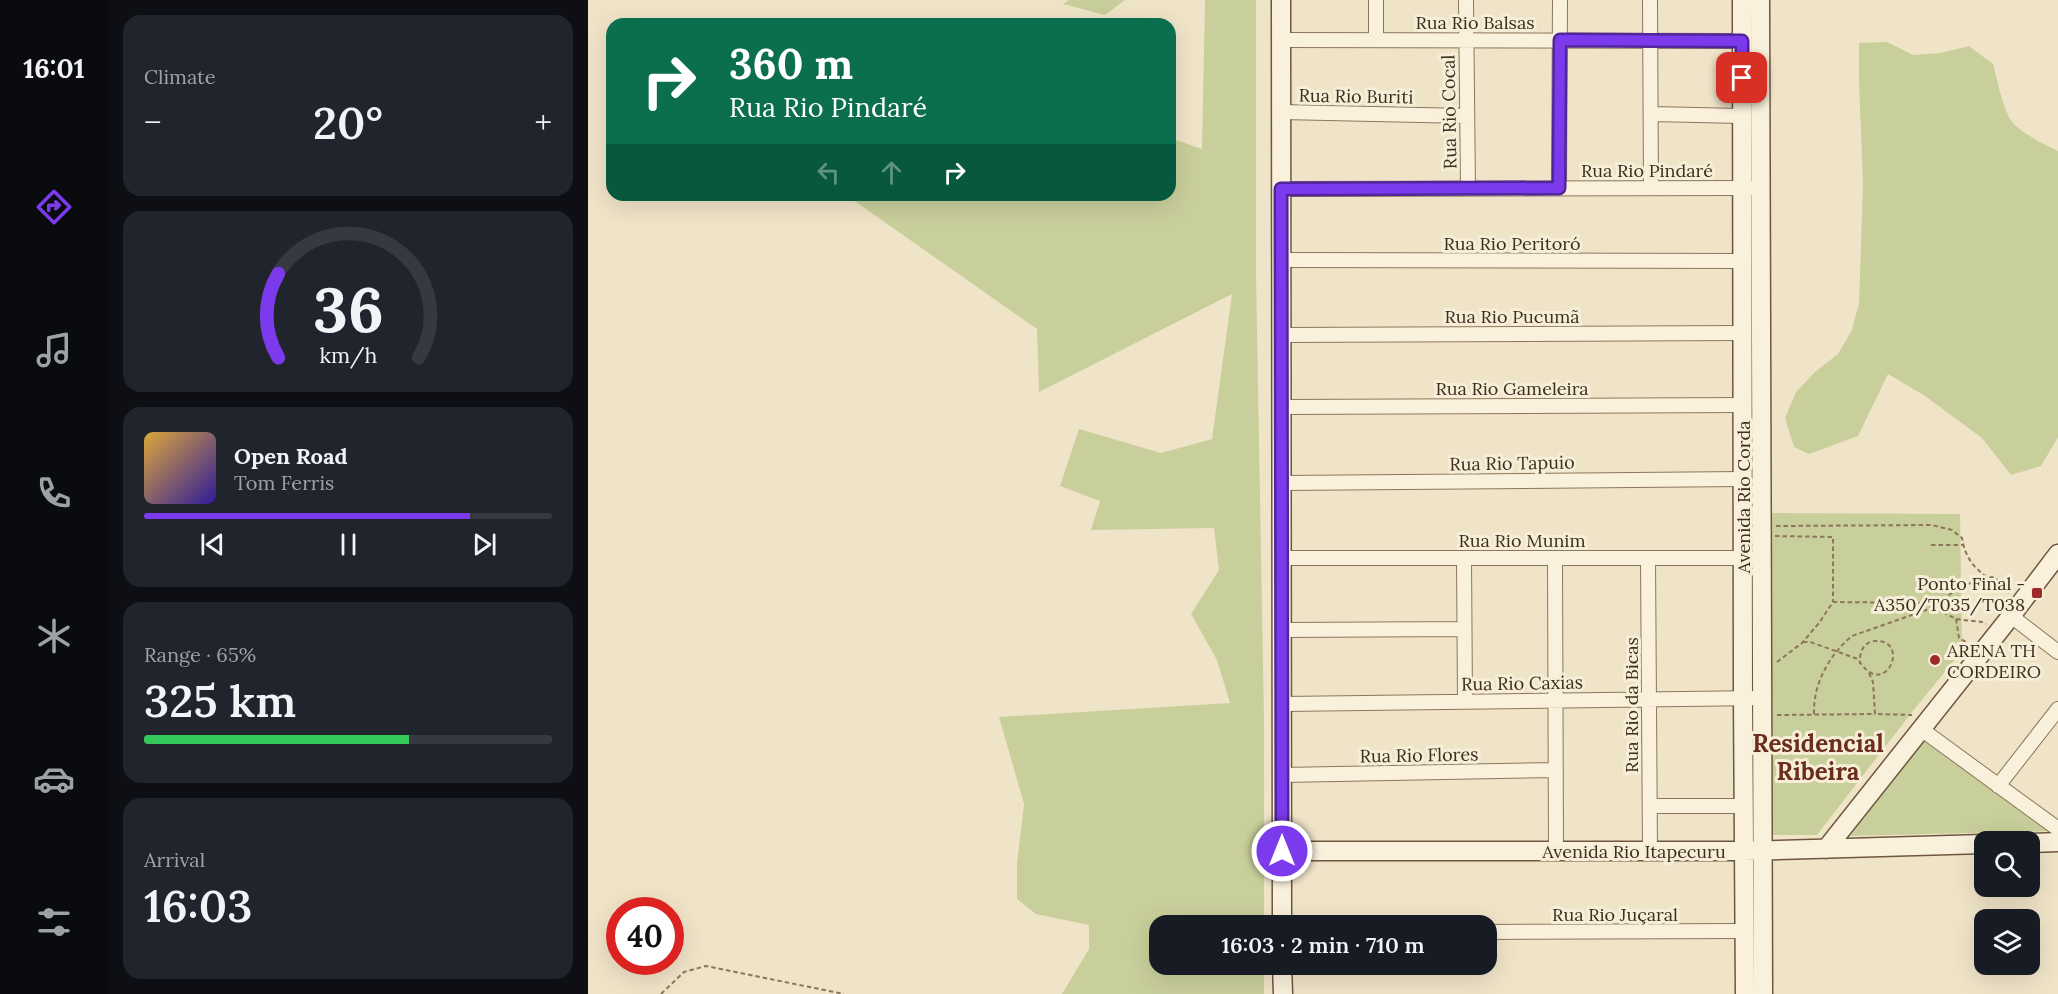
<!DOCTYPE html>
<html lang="en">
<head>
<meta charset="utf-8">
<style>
	body { margin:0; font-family:Lora,serif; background:#20242c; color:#f1f3f6; height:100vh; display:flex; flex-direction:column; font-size:22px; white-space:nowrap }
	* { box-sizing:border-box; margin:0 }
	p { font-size:20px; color:#9ea1a6 }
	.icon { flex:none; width:33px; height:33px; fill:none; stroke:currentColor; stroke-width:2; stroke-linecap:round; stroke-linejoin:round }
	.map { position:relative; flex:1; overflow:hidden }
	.panel { display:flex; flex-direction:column; gap:15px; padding:15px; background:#0d0f14; width:480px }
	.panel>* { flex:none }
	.guide { position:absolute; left:18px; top:18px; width:570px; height:183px; border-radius:18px; box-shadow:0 6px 24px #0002; background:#0b6e4f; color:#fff; overflow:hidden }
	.tools { position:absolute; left:1386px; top:831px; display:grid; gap:12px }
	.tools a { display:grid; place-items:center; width:66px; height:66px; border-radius:12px; background:#171b24; box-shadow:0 6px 24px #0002; font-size:30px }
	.speed { position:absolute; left:18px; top:897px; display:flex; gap:12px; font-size:30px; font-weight:700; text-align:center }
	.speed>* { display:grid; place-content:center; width:78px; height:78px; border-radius:50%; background:#171b24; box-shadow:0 6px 24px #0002; line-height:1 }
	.speed .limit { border:9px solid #d22; background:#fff; color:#111 }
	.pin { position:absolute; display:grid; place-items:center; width:51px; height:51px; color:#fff; margin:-26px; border-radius:12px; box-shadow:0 3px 9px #0006 }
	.me { position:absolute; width:66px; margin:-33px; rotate:0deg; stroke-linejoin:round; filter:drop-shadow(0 0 4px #0008) }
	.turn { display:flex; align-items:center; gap:21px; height:126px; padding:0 24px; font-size:27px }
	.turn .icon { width:78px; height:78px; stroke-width:2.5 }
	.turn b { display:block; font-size:42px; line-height:51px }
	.lanes { display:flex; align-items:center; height:57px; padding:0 24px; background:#0003; justify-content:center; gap:30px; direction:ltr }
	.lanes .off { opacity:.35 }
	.big { font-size:45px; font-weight:600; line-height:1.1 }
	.panel .card { flex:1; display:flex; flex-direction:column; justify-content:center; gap:9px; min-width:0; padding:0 21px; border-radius:18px; background:#20242c }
	.panel .dial { align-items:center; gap:0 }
	.dial svg { height:156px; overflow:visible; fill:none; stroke:#363941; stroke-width:7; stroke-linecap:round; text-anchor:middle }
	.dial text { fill:#f1f3f6; stroke:none }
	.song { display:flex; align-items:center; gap:18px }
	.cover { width:72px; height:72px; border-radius:9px; background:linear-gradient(135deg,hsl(40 70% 55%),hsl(250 70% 35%)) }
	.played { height:6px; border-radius:3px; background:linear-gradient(90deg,#7c3aed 80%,#363941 80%) }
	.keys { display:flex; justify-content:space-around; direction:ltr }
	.heat { display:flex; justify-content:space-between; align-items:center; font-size:33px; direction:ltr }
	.charge { height:9px; border-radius:4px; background:linear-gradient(90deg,#34c759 65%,#363941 0) }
	.trip { position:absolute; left:561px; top:915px; width:348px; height:60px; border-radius:18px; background:#171b24; box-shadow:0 6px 24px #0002; font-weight:600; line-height:60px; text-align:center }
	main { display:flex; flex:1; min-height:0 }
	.tabs { display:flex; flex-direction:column; width:108px; justify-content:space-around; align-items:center; background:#090b0e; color:#9ea1a6 }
	.tabs .icon { width:42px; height:42px }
	.tabs .selected { color:#7c3aed }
	.tabs b { font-size:27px; color:#f1f3f6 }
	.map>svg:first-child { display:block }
</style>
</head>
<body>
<main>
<nav class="tabs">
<b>16:01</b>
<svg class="icon selected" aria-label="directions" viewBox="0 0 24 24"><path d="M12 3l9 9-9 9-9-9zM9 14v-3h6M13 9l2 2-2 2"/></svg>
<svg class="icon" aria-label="music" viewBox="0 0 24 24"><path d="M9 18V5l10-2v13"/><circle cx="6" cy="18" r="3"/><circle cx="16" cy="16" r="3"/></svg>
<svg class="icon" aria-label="phone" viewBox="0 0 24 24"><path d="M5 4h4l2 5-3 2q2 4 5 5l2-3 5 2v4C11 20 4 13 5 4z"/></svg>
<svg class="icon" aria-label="climate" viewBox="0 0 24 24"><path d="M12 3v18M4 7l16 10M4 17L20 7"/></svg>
<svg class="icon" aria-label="car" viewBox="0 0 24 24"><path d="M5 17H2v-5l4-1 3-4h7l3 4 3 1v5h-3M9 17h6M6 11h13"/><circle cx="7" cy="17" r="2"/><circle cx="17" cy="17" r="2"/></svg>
<svg class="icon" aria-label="filters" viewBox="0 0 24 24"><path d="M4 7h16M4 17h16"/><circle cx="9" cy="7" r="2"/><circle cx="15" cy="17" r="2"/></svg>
</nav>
<section class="panel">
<div class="card"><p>Climate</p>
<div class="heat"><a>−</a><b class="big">20°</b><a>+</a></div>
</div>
<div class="card dial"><svg viewBox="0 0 100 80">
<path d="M14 69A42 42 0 1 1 86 69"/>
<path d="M14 69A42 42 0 0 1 14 26" stroke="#7c3aed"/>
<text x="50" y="56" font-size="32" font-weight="700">36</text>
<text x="50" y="72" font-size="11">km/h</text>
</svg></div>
<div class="card">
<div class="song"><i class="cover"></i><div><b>Open Road</b><p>Tom Ferris</p></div></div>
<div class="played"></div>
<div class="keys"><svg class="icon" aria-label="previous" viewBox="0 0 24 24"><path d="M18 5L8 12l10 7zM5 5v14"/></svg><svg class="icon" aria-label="pause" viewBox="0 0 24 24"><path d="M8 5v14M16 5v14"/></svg><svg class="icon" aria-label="next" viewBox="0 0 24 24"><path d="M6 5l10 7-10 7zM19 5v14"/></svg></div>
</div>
<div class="card"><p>Range · 65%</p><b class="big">325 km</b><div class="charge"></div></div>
<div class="card"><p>Arrival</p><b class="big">16:03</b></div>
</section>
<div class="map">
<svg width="1470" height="994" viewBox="0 0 1470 994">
	<rect width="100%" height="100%" fill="#f0e4c8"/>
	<path fill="#c9cf9b" d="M 481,0 L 537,0 L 517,15 L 475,4 Z
		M 617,0 L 668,0 L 668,275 L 676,720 L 676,925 L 572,926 L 572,964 L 676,965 L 676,994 L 474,994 L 501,949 L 501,925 L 448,914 L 429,899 L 429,864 L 436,804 L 411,717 L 642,703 L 629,660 L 603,614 L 631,570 L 626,528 L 503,530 L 512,501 L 472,486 L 491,429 L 573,453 L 624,439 L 644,294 L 451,392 L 449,329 L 258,195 L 582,195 L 582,138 L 614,149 Z
		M 1299,42 L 1325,55 L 1353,53 L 1381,46 L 1405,64 C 1410,82 1413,102 1422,119 C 1430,132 1456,144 1470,151 L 1470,437 L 1453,466 L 1423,475 L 1394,438 L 1337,396 L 1300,374 L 1270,436 L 1221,454 L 1206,447 L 1197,418 L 1208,392 L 1227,372 L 1250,354 L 1264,330 L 1271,303 L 1275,185 L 1271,81 L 1271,43 Z
		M 1179,513 L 1372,514 L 1374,651 L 1324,712 L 1229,835 L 1183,835 Z
		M 1337,739 L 1460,831 L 1262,836 Z"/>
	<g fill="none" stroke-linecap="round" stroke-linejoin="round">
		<defs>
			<path id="street" d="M 788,0 L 788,40
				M 878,0 L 880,188
				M 1062,0 L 1063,188
				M 693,40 L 1154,41
				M 693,112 L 879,116
				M 1063,114 L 1154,116
				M 971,188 L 972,0
				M 693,189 L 1162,188
				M 693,260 L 1154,261
				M 693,335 L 1154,333
				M 694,407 L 1155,405
				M 694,483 L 1155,479
				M 694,558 L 1163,558
				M 876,558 L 877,701
				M 967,558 L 968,852
				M 1060,558 L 1062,852
				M 1423,616 L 1470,652
				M 694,630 L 876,629
				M 694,704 L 1174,698
				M 1333,729 L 1470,829
				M 694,775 L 968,770
				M 1410,786 L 1470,709
				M 1062,806 L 1155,806
				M 898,932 L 1156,931"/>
			<path id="secondary" d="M 693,0 L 694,926
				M 1154,0 L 1155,698 L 1157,994
				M 1172,0 L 1175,994
				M 1442,843 L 1470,842
				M 1238,849 L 1423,616 L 1470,554
				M 694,851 L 1156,851 L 1396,844
				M 694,964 L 695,994"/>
		</defs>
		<use href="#street" stroke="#8d765c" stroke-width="16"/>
		<use href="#secondary" stroke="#6f573f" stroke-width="21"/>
		<path stroke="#8d765c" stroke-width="2" stroke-dasharray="4.5 3" stroke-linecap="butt" d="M 1188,526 L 1344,525 L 1364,530 L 1374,538 C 1377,557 1385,567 1400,578
			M 1187,536 L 1245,537 L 1245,602
			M 1343,545 L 1375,545
			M 1368,619 L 1371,638 L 1383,645
			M 1215,642 L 1222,642 L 1270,659 C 1295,702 1323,643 1290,641 C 1276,640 1271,652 1272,664
			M 1189,662 L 1214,643 L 1231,623 L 1245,602 L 1337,603 L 1368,619 L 1394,622 L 1398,624
			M 1281,673 L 1285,682 L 1287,714 L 1324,715
			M 1226,714 C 1225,684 1241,655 1264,636 L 1338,610 L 1376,585 L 1404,577 L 1412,581 L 1421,593
			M 1189,715 L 1287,714
			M 73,994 L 96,972 L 118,966 L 256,994"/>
		<use href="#street" stroke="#faf1dc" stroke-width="14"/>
		<use href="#secondary" stroke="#faf1dc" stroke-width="18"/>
	</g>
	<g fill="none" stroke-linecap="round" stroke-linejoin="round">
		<defs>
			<path id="route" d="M 694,851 L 693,189 L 971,188 L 972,40 L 1154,41 L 1154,78"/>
		</defs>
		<use href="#route" stroke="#51269a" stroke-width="15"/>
		<use href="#route" stroke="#7c3aed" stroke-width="10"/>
	</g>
	<g fill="#9e2a2b" stroke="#f7eed8" stroke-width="2">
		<rect x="1443" y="587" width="12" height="12" rx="3"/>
		<circle cx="1347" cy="660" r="6"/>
	</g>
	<g text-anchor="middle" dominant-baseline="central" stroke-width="6" stroke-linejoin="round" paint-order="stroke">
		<g font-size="18" fill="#3d2e20" stroke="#f7eed8">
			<text x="887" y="22">Rua Rio Balsas</text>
			<text transform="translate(768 96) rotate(1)">Rua Rio Buriti</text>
			<text transform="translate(861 112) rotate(-91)">Rua Rio Cocal</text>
			<text x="1059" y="170">Rua Rio Pindaré</text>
			<text x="924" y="243">Rua Rio Peritoró</text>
			<text x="924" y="316">Rua Rio Pucumã</text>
			<text x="924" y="388">Rua Rio Gameleira</text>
			<text transform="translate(924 463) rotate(-1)">Rua Rio Tapuio</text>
			<text transform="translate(1155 497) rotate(-90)">Avenida Rio Corda</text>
			<text x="934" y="540">Rua Rio Munim</text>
			<text transform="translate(934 683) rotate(-1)">Rua Rio Caxias</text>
			<text transform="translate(1043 705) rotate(-90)">Rua Rio da Bicas</text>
			<text transform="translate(831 755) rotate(-1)">Rua Rio Flores</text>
			<text x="1046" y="851">Avenida Rio Itapecuru</text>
			<text x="1027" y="914">Rua Rio Juçaral</text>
		</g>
		<g font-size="18" fill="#3d2e20" stroke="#f7eed8" text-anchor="end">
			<text x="1437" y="583">Ponto Final -<tspan x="1437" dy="21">A350/T035/T038</tspan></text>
			<text x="1359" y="650" text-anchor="start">ARENA TH<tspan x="1359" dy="21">CORDEIRO</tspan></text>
		</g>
		<g font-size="24" font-weight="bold" fill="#6b2e1e" stroke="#f7eed8">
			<text x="1230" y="743">Residencial<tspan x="1230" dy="28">Ribeira</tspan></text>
		</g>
	</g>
</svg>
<div class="tools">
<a><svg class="icon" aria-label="search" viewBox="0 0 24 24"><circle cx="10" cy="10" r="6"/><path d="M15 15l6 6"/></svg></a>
<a><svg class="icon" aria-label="layers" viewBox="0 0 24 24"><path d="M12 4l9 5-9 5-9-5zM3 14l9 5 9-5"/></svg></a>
</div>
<div class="speed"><div class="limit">40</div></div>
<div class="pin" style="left:1154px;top:78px;background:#d93025"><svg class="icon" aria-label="arrive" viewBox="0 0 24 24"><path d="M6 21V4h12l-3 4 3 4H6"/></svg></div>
<svg class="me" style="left:694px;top:851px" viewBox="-20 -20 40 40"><circle r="17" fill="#7c3aed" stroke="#fff" stroke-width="3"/><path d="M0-11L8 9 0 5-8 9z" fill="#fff"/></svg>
<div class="trip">16:03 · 2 min · 710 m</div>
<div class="guide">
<div class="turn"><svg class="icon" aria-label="right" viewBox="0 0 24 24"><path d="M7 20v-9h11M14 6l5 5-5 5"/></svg><div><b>360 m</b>Rua Rio Pindaré</div></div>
<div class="lanes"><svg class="icon off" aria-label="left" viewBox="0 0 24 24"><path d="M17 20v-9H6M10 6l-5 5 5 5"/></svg><svg class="icon off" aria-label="ahead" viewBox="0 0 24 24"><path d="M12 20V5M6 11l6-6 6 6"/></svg><svg class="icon" aria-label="right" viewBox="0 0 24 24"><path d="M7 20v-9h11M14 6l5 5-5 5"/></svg></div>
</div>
</div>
</main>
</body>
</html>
